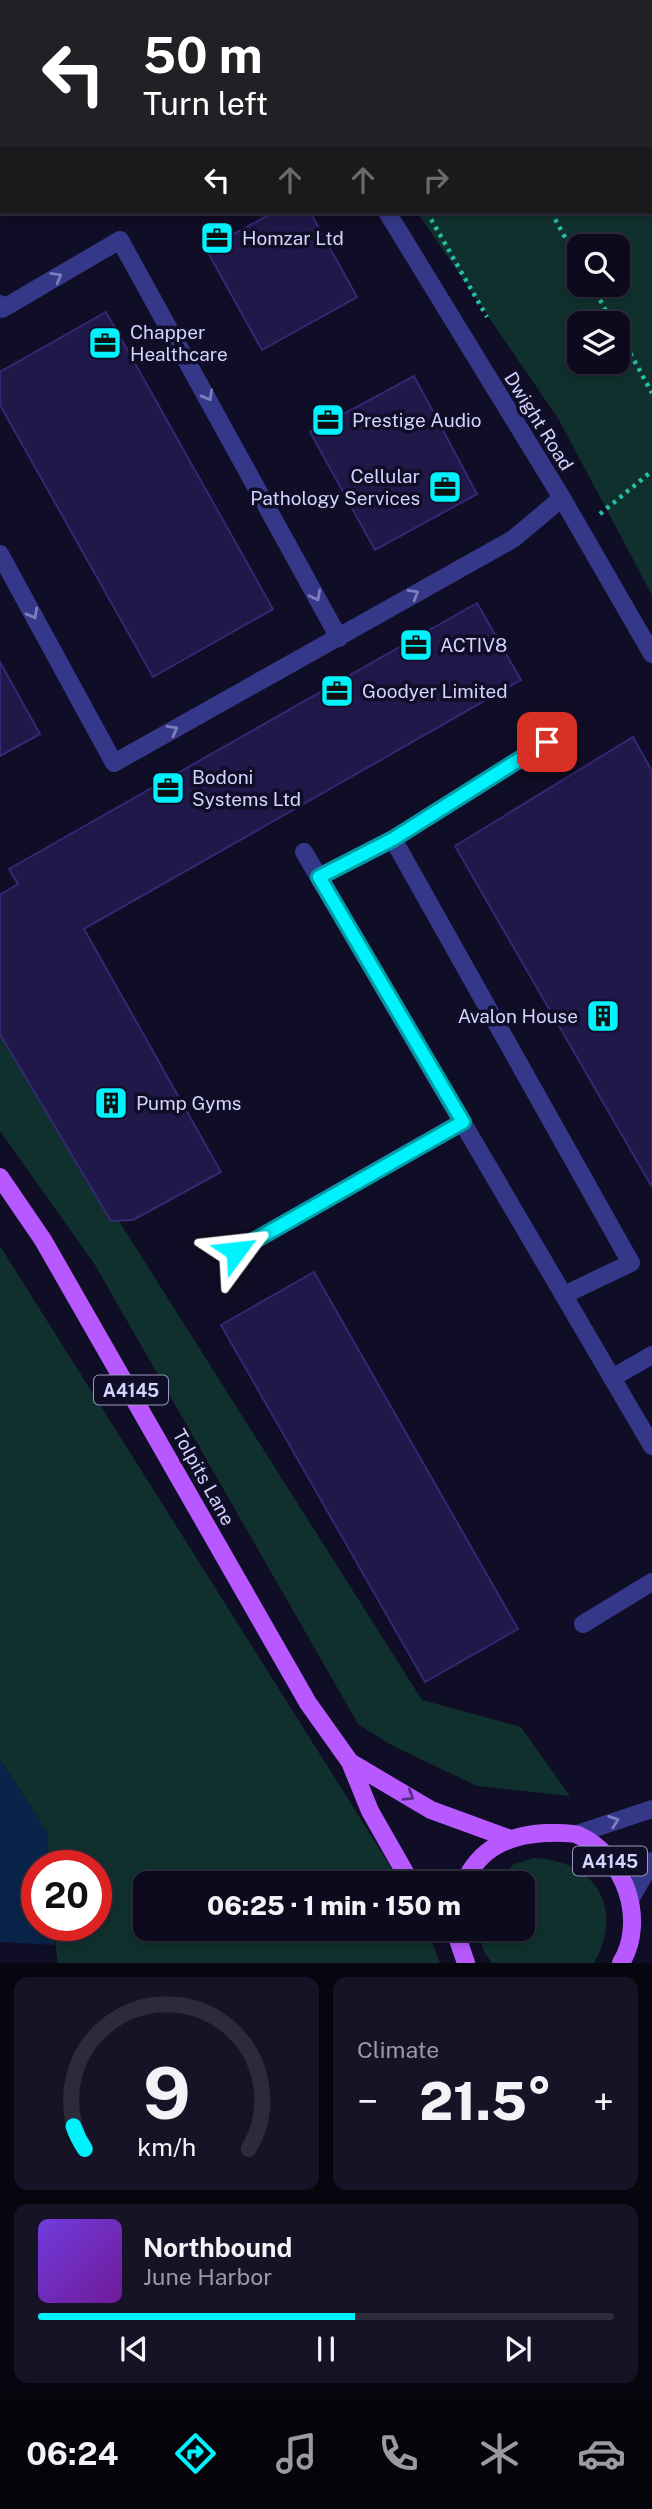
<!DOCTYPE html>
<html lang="en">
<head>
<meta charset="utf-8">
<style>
	body { margin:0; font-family:"Public Sans",sans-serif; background:#151325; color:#f1f3f6; height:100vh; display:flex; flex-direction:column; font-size:26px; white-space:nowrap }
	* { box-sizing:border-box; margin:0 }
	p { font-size:23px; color:#9a9aa3 }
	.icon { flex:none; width:38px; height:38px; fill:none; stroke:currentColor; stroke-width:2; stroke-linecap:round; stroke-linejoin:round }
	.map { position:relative; height:1963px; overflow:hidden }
	.panel { display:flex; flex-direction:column; gap:14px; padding:14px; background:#07060f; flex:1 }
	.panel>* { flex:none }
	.top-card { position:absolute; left:0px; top:0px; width:653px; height:214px; box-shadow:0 4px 10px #0003,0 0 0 2px #2c2b3b; background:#202124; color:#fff; overflow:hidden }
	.buttons { position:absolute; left:567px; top:234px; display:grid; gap:14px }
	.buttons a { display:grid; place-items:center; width:63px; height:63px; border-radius:14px; background:#0c0a1c; box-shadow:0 4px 10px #0003,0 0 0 2px #2c2b3b; font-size:35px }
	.speed { position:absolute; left:21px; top:1850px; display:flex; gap:14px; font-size:35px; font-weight:700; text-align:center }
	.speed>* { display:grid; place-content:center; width:91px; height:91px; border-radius:50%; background:#0c0a1c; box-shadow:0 4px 10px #0003,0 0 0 2px #2c2b3b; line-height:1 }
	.speed .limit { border:10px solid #d22; background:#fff; color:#111 }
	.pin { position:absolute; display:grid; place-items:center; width:60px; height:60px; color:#fff; margin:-30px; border-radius:14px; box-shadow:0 4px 10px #0006 }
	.me { position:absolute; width:77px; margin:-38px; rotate:60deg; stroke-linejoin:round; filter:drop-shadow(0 0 5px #0008) }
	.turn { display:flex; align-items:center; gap:24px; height:147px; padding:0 28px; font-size:32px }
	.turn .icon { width:91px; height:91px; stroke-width:2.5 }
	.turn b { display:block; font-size:49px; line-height:60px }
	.lanes { display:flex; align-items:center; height:66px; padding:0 28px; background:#0003; justify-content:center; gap:35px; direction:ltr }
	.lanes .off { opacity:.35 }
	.big { font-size:52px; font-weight:800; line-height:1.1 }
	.panel .tile { flex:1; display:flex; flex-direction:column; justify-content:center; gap:10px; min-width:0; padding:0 24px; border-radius:14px; background:#151325 }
	.panel .dial { align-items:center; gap:0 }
	.dial svg { height:182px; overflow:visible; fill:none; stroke:#2c2b3b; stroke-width:7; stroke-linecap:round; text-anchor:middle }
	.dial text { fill:#f1f3f6; stroke:none }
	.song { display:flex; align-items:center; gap:21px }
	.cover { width:84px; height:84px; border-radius:10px; background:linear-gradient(135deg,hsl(260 70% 55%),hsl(280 70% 35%)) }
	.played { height:7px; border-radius:4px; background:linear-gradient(90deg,#00f3fd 55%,#2c2b3b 55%) }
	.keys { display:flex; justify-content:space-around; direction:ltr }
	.heat { display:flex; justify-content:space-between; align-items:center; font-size:38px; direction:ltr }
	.panel .tiles { flex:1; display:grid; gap:14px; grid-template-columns:1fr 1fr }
	.tile:last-child { grid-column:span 2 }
	.trip { position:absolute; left:133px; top:1871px; width:402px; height:70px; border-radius:14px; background:#0c0a1c; box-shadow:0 4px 10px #0003,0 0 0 2px #2c2b3b; font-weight:800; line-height:70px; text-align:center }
	.tab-bar { display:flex; height:112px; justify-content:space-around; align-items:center; background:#05040b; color:#9a9aa3 }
	.tab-bar .icon { width:49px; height:49px }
	.tab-bar .active { color:#00f3fd }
	.tab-bar b { font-size:32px; color:#f1f3f6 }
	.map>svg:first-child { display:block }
</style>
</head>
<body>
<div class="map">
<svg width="652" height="1963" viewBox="0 0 652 1963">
	<rect width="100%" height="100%" fill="#100d26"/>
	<path fill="#10302d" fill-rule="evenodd" d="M 273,0 L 652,0 L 652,595 L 559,420 L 417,212 L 651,212 L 651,2 ZM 579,247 L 618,247 L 618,285 L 579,285 ZM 579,324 L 618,324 L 618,362 L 579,362 Z
		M 0,1033 L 422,1700 L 521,1727 L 570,1796 L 477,1786 L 393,1746 L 358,1724 L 95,1265 L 0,1131 Z
		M 0,1246 L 401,1883 L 145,1883 L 145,1928 L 427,1929 L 440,1963 L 58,1963 L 53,1925 L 96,1925 L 96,1866 L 49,1865 L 47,1832 L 0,1759 Z
		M 534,1858 C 595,1860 625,1908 594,1963 L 492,1963 L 484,1952 L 478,1929 L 523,1928 L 523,1883 L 491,1883 L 514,1864 Z"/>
	<path fill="#082449" d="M 0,1759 L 47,1832 L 49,1865 L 37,1866 L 37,1925 L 53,1925 L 54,1945 L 0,1942 Z"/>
	<path fill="#1f1848" stroke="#332875" stroke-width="2" d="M 274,212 L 310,212 L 357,297 L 262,350 L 206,249 Z
		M 106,312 L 273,609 L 153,677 L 0,405 L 0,372 Z
		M 414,376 L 477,494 L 375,550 L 310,432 Z
		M 477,603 L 521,680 L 84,929 L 221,1172 L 133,1220 L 111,1221 L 0,1034 L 0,895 L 18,884 L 9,869 Z
		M 0,662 L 40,734 L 0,756 Z
		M 633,737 L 652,771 L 652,1187 L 455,846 Z
		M 314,1272 L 518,1629 L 425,1682 L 221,1325 Z"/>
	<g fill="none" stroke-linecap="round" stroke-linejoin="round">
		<path stroke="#27beac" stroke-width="4.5" stroke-dasharray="3.5 5" stroke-linecap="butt" d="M 301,0 L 302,2
			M 410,0 L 411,2
			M 427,212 L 487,317
			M 551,212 L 579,262
			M 592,285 L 613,324
			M 618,331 L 652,393
			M 600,514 L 652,471"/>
		<path stroke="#353788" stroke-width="18" d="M 0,304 L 2,309 L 120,240 L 339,638
			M 0,554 L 114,763 L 513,539 L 562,498
			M 393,839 L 631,1263 L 564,1295
			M 304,852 L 652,1446
			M 319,877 L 393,839 L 547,742
			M 236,1251 L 462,1122
			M 612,1378 L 652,1355
			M 583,1624 L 652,1582"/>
		<path stroke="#353788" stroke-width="18" d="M 248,0 L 250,2
			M 113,2 L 116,0
			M 0,63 L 2,62
			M 387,212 L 562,498 L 652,654
			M 577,1834 L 652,1809
			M 631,1898 L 652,1861"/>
		<path stroke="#b759ff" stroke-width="18" d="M 0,1177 L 43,1240 L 308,1703 L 350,1762 L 370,1811 L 411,1883
			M 350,1762 L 431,1810 L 508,1838
			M 464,1883 C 480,1847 509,1835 546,1833 C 555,1833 570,1832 578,1835 C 625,1856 647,1920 621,1963
			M 454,1928 L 466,1963"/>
	</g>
	<defs><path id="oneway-chevron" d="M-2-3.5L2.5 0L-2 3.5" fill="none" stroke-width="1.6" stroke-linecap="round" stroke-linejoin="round" transform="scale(1.75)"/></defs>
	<g stroke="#7d7dbe">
		<use href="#oneway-chevron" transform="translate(57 277) rotate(-30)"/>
		<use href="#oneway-chevron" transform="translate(208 396) rotate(61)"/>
		<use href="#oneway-chevron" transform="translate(414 594) rotate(-30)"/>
		<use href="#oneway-chevron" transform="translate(316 596) rotate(62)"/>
		<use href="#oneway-chevron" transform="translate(33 614) rotate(61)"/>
		<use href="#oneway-chevron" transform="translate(173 730) rotate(-29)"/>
		<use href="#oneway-chevron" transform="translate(614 1821) rotate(-19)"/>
	</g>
	<use stroke="#5b2f88" href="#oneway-chevron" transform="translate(409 1796) rotate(32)"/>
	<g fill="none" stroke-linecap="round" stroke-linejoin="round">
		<defs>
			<path id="route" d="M 236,1251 L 463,1122 L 319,877 L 393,839 L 547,742"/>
		</defs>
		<use href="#route" stroke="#009ea4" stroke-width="18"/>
		<use href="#route" stroke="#00f3fd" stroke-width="12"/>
	</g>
	<defs>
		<symbol id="office-square" viewBox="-11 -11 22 22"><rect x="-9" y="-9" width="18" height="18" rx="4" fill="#00f3fd" stroke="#100d26"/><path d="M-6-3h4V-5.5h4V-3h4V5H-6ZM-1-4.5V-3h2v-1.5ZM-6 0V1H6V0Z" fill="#111"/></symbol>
		<symbol id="building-square" viewBox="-11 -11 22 22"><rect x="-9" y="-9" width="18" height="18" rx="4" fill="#00f3fd" stroke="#100d26"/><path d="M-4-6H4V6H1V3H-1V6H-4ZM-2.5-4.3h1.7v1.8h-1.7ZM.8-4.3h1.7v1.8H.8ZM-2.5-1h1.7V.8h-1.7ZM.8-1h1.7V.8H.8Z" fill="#111"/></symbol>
	</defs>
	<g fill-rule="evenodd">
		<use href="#office-square" x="198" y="219" width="38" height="38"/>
		<use href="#office-square" x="86" y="324" width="38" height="38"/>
		<use href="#office-square" x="309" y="401" width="38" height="38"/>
		<use href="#office-square" x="426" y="468" width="38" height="38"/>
		<use href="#office-square" x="397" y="626" width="38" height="38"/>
		<use href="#office-square" x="318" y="672" width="38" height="38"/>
		<use href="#office-square" x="149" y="769" width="38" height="38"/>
		<use href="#building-square" x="584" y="997" width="38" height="38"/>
		<use href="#building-square" x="92" y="1084" width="38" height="38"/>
	</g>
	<g text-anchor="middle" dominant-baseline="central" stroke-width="7" stroke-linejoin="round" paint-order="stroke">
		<g fill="#100d26" stroke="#9997be" stroke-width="2">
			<rect x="94" y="1375.5" width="74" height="29" rx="5"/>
			<rect x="573" y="1846.5" width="74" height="29" rx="5"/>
		</g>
		<g font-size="18" font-weight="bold" fill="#d4d2ff">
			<text x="131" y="1390">A4145</text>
			<text x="610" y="1861">A4145</text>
		</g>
		<g font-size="19" fill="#d4d2ff" stroke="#100d26" text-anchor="start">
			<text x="242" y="238">Homzar Ltd</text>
			<text x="130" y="332">Chapper<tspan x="130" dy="22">Healthcare</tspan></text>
			<text x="352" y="420">Prestige Audio</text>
			<text x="420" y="476" text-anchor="end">Cellular<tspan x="420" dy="22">Pathology Services</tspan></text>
			<text x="440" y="645">ACTIV8</text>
			<text x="362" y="691">Goodyer Limited</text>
			<text x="192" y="777">Bodoni<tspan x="192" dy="22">Systems Ltd</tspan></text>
			<text x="578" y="1016" text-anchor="end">Avalon House</text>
			<text x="136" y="1103">Pump Gyms</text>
		</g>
		<g font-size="19" fill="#d4d2ff" stroke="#100d26">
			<text transform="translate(539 421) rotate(58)">Dwight Road</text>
			<text transform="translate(204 1477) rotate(61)">Tolpits Lane</text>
		</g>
	</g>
</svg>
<div class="buttons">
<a><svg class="icon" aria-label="search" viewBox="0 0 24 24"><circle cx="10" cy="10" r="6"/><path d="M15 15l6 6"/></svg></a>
<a><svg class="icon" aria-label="layers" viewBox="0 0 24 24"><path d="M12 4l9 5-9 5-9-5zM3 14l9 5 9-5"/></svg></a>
</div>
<div class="speed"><div class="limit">20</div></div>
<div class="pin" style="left:547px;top:742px;background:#d93025"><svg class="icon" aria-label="arrive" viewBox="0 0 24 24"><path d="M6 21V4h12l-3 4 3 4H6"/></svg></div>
<svg class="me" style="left:236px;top:1251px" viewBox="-20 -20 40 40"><path d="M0-17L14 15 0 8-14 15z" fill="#00f3fd" stroke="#fff" stroke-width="4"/></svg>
<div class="trip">06:25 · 1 min · 150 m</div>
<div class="top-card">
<div class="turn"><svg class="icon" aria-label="left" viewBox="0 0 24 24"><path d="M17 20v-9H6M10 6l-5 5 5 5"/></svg><div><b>50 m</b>Turn left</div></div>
<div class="lanes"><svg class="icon" aria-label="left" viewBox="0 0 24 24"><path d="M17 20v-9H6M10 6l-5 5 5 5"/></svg><svg class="icon off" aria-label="ahead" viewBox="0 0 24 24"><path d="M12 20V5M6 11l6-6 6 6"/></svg><svg class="icon off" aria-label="ahead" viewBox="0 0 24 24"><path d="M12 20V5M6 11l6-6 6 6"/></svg><svg class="icon off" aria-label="right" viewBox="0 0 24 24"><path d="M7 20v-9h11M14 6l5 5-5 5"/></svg></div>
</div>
</div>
<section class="panel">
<div class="tiles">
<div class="tile dial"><svg viewBox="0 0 100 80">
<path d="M14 69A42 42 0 1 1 86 69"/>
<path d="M14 69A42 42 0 0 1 9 59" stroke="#00f3fd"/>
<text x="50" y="56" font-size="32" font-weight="700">9</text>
<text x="50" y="72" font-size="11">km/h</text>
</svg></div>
<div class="tile"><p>Climate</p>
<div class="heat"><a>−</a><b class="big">21.5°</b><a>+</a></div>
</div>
<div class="tile">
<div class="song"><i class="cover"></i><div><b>Northbound</b><p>June Harbor</p></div></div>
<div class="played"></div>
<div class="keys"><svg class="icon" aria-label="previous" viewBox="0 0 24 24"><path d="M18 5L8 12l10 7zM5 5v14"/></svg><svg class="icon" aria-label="pause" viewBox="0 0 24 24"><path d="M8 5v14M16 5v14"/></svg><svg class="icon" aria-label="next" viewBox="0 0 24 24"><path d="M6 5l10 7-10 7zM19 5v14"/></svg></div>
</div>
</div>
</section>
<nav class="tab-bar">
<b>06:24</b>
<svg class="icon active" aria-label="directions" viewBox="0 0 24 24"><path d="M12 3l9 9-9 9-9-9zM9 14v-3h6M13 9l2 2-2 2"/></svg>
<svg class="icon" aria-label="music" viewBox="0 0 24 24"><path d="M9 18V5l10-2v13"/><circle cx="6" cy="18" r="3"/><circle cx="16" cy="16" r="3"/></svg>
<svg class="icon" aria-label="phone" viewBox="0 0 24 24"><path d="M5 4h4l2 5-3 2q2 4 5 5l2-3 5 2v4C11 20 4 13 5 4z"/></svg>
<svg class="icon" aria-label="climate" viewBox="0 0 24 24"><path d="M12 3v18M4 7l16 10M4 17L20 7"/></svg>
<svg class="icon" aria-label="car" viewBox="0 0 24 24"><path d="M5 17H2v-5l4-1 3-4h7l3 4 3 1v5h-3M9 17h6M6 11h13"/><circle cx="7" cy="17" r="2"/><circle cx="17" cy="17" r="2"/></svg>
</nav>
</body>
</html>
